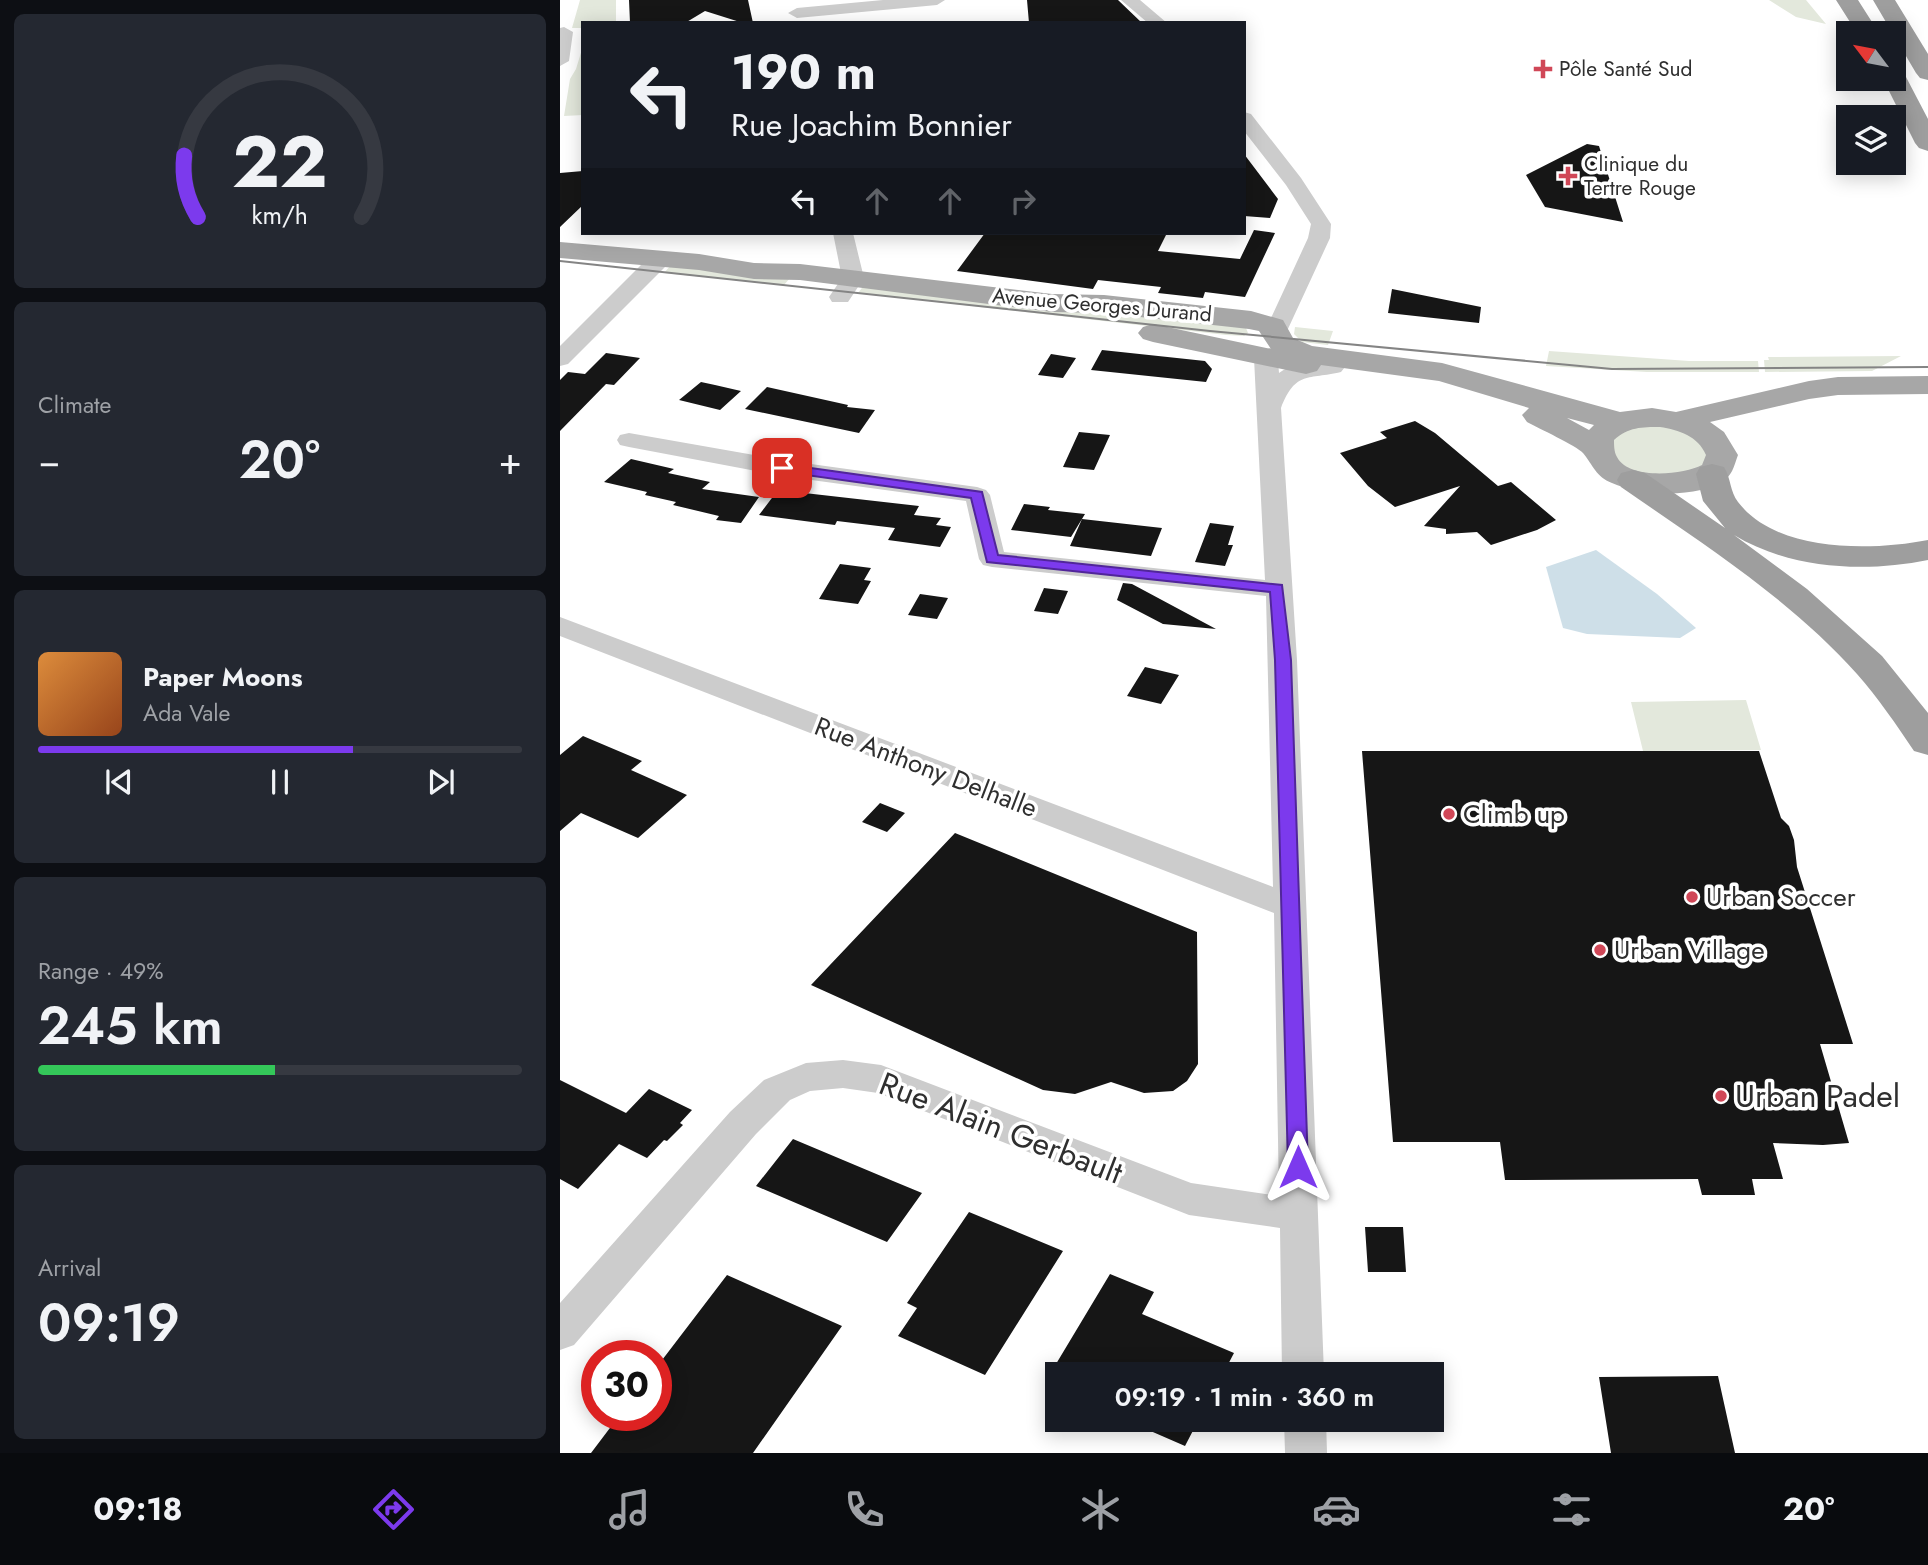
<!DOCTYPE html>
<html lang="en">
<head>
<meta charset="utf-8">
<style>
	body { margin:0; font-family:Jost,sans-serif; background:#242831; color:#f1f3f6; height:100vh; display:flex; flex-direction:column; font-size:26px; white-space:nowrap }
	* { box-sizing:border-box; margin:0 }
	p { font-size:23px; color:#9ea1a6 }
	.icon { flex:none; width:38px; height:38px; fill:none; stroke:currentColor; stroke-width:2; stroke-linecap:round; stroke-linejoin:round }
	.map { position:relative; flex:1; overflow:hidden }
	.sheet { display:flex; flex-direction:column; gap:14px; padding:14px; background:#0d0f14; width:560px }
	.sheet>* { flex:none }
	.hud { position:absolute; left:21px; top:21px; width:665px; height:214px; border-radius:0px; box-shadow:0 4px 18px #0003; background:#171b24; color:#f1f3f6; overflow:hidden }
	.needle { width:46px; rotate:302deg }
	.tools { position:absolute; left:1276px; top:21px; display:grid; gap:14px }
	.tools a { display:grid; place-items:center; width:70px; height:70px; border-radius:0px; background:#171b24; box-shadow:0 4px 18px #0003; font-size:35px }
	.speed { position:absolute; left:21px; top:1340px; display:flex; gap:14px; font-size:35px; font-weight:700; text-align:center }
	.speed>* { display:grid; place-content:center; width:91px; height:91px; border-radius:50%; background:#171b24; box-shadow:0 4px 18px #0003; line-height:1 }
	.speed .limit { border:10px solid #d22; background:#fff; color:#111 }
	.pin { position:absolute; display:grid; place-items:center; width:60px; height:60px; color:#fff; margin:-30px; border-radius:14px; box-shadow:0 4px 10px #0006 }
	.me { position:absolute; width:77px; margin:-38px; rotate:0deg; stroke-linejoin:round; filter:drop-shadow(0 0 5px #0008) }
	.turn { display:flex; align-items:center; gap:24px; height:147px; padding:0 35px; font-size:32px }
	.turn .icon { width:91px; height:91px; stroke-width:2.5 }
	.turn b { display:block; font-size:49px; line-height:60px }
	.lanes { display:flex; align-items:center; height:66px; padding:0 35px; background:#0003; justify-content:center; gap:35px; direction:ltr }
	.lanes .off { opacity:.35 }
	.big { font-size:52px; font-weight:600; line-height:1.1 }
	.sheet .tile { flex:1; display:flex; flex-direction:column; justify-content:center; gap:10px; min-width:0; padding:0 24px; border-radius:10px; background:#242831 }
	.sheet .dial { align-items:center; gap:0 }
	.dial svg { height:182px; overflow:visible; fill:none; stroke:#363941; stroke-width:7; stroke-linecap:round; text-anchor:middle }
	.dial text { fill:#f1f3f6; stroke:none }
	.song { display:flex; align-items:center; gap:21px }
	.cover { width:84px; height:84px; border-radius:10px; background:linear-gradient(135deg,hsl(30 70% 55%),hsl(20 70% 35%)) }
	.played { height:7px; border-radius:4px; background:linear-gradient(90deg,#7c3aed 65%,#363941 65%) }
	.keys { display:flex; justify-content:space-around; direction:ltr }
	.heat { display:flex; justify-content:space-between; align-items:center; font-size:38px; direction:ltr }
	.charge { height:10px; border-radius:5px; background:linear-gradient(90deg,#34c759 49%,#363941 0) }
	.trip { position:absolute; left:485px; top:1362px; width:399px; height:70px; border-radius:0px; background:#171b24; box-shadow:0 4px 18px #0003; font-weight:600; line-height:70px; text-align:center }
	.tabs { display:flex; height:112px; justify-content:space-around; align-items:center; background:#090b0e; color:#9ea1a6 }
	.tabs .icon { width:49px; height:49px }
	.tabs .on { color:#7c3aed }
	.tabs b { font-size:32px; color:#f1f3f6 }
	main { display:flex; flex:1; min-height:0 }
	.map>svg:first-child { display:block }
</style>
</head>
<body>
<main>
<section class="sheet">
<div class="tile dial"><svg viewBox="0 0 100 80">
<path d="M14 69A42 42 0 1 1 86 69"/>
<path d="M14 69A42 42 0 0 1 8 42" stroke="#7c3aed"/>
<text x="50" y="56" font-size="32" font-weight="700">22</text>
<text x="50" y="72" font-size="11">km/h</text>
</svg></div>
<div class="tile"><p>Climate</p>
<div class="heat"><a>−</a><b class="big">20°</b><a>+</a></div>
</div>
<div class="tile">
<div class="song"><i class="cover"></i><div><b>Paper Moons</b><p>Ada Vale</p></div></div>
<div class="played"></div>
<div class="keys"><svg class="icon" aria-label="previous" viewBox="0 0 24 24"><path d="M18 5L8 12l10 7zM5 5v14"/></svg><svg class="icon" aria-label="pause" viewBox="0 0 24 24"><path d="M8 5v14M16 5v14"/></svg><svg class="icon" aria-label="next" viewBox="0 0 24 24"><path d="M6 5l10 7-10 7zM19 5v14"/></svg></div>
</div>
<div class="tile"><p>Range · 49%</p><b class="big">245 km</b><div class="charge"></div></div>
<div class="tile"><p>Arrival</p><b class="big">09:19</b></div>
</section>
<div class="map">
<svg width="1368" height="1453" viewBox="0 0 1368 1453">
	<rect width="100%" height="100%" fill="#fff"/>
	<path fill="#e3e8dc" d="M 20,0 L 56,0 L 56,23 L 23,23 L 23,28 L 12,28 Z
		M 1209,0 L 1246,0 L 1266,24 L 1236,17 Z
		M 23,46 L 23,115 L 4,116 L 10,79 L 16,69 Z
		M 110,266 L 230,278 L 224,285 L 104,273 Z
		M 305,284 L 686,328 L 688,333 L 684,336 L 666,335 L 298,293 Z
		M 735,327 L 773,331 L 768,345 L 742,342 L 734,334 Z
		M 989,351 L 1129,361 L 1198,361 L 1199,372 L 1087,372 L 986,366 Z
		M 1341,356 L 1312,371 L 1205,372 L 1204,360 L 1209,360 L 1208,357 Z
		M 1089,423 C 1117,427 1132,429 1148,453 L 1141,468 C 1106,483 1078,480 1049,454 L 1049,439 L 1064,427 Z
		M 1186,700 L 1201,750 L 1083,751 L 1071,702 Z"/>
	<path fill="#cedfe8" d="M 1036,550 L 1097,594 L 1136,628 L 1120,638 L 1027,634 L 1003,628 L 986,567 Z"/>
	<path fill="#161616" d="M 69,0 L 188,0 L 193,23 L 183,23 L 145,11 L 125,23 L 70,23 Z
		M 467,0 L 558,0 L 582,23 L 469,23 Z
		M 1027,144 L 1039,146 L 1063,222 L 985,207 L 966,175 Z
		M 684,154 L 718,199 L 710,218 L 684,216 Z
		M 23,171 L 23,205 L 0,227 L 0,173 Z
		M 694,230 L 715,233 L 685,297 L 645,292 L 643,298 L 598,293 L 601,287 L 538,280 L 533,289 L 397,271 L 425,233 L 588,233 L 606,235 L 598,251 L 680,259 Z
		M 832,289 L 921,307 L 919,323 L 828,313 Z
		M 542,350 L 645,361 L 652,369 L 646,382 L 531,370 Z
		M 46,353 L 80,358 L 54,385 L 46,384 L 0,431 L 0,380 L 8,372 L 25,374 Z
		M 491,354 L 516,358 L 503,378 L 478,375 Z
		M 141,382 L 155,385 L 181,391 L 160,410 L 119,400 Z
		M 207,387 L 288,405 L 287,407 L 315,410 L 299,433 L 185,409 Z
		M 855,421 L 875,433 L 938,486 L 951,482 L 996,520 L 977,530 L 931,545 L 917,532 L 886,534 L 886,529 L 864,526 L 900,486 L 835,507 L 808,486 L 780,453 L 827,438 L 820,432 Z
		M 519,432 L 550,435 L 534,470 L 503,467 Z
		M 71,459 L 114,469 L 108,473 L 150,482 L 142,489 L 199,497 L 181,523 L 156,520 L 159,516 L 113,505 L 116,502 L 85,495 L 87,492 L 44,482 Z
		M 218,490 L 359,506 L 354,515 L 381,518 L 376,525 L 391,527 L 380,547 L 328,540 L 335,528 L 277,521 L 275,525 L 199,515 Z
		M 464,504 L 490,507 L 488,510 L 525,514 L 511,537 L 451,530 Z
		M 522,519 L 602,528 L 591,556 L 510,546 Z
		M 650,523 L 674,526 L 668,545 L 673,545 L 665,566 L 635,562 Z
		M 280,564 L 311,568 L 304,580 L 311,581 L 298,604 L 259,599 Z
		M 563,583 L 572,584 L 656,629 L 603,624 L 557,600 Z
		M 484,588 L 508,591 L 498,614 L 474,611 Z
		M 360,594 L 388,598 L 377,619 L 348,615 Z
		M 585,667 L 619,675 L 601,704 L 567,696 Z
		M 23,736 L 82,761 L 71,770 L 127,795 L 78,838 L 21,813 L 0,831 L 0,755 Z
		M 802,751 L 1199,751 L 1221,818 L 1229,826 L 1234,840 L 1237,867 L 1293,1044 L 1260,1044 L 1289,1143 L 1263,1145 L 1213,1143 L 1223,1179 L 1192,1179 L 1195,1195 L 1142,1195 L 1138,1179 L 945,1180 L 940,1142 L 833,1142 Z
		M 320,803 L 345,813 L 327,832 L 302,822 Z
		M 395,833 L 637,932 L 638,1064 L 627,1081 L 613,1091 L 584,1093 L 551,1082 L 515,1094 L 483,1090 L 251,985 Z
		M 0,1080 L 66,1113 L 89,1089 L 132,1110 L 120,1123 L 123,1125 L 107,1141 L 104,1140 L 87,1158 L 59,1144 L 18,1189 L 0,1179 Z
		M 233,1139 L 333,1181 L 362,1193 L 327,1242 L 196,1186 Z
		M 409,1212 L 503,1251 L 425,1375 L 338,1336 L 357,1308 L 347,1303 Z
		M 805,1227 L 843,1227 L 846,1272 L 808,1272 Z
		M 550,1274 L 594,1292 L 582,1314 L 674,1353 L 663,1374 L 490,1374 Z
		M 167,1275 L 282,1326 L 193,1453 L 31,1453 L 59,1416 L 96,1416 L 96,1368 Z
		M 1158,1376 L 1175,1453 L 1051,1453 L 1039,1377 Z
		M 563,1419 L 639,1419 L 625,1446 Z"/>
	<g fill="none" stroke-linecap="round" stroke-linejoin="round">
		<path fill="#ccc" fill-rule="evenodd" d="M 323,0 L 385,0 L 377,5 L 237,18 L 228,13 L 237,8 Z
			M 561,0 L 580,0 L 607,23 L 588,23 Z
			M 4,27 L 13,32 L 9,61 L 0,66 L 0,28 Z
			M 684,112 L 691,114 L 741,178 L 771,224 L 770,238 L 727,331 L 724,336 L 708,336 L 705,331 L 748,238 L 751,224 L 726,185 L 684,131 Z
			M 273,233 L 293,233 L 304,278 L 288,302 L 272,302 L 269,297 L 282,278 Z
			M 100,253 L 108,254 L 111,259 L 108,264 L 8,364 L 0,366 L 0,346 L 92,254 Z
			M 717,345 L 745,348 L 749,353 L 745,358 L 718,361 L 719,373 C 735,361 762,357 781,362 L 785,367 L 781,372 C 748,380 736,370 721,408 L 737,660 L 764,1374 L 722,1374 L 720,1228 L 629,1215 L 318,1093 L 283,1088 L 250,1091 L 230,1100 L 196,1134 L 14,1345 L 0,1350 L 0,1303 L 170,1112 L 204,1080 L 246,1063 L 283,1060 L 321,1065 L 631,1183 L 719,1196 L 714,913 L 0,636 L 0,617 L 713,887 L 706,596 L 432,567 L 423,565 L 419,559 L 406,501 L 222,476 L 69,447 L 60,445 L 57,440 L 60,435 L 69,433 L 222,460 L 417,487 L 426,490 L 430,495 L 444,552 L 705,580 L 694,358 L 698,353 Z
			M 724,1419 L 766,1419 L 767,1453 L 725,1453 Z"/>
		<path fill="#a7a7a7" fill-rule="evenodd" d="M 0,242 L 139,254 L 194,263 L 240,264 L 492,294 L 544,295 L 691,311 L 723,320 L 733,338 L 752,346 L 882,363 L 1060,412 L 1092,408 L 1116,412 L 1249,381 L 1278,377 L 1368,376 L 1368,394 L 1278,395 L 1249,399 L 1150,422 L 1164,432 L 1178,455 C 1175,463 1173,473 1166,479 C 1140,499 1080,496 1052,483 C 1036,477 1033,465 1023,453 C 1017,446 978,428 967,422 L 962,415 L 969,408 L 879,381 L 761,365 L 757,371 L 746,374 L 593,342 L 583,339 L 578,333 L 583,327 L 593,324 L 711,349 L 699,331 L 689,329 L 544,313 L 492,312 L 240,280 L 194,279 L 139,270 L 0,258 ZM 1007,418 L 1034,425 L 1029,430 ZM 1100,427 C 1119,430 1138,436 1146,455 L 1142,465 C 1123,475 1069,480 1057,457 C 1054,452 1054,445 1054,440 C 1068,427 1082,427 1100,427 Z"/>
		<path fill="#9e9e9e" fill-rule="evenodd" d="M 1276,0 L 1298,0 L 1319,33 L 1297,33 Z
			M 1313,0 L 1335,0 L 1368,54 L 1368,80 L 1360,78 L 1356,73 Z
			M 1334,70 L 1342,72 L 1346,77 L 1368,119 L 1368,151 L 1359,148 L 1355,143 L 1323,79 L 1334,79 Z
			M 1152,464 L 1164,467 C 1171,478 1170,492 1178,502 C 1217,553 1311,551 1368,540 L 1368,560 C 1304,573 1230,569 1174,535 L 1247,589 L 1322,656 L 1368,713 L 1368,755 L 1354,751 C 1336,724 1318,698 1297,674 C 1230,599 1143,544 1061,487 L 1057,480 L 1061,473 L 1073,470 L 1085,473 L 1165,528 L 1143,501 L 1136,474 L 1140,467 Z"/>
		<path stroke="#848484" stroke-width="2" d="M 0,261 L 650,331 L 1052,369 L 1368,367"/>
	</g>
	<path fill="#7c3aed" stroke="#51269a" stroke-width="2" d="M 222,464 L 422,492 L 438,555 L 722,585 L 731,660 L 748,1167 L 745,1173 L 738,1176 L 731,1173 L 728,1167 L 715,660 L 710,592 L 427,562 L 411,498 L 217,471 L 217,465 Z"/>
	<g fill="#d04757" stroke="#fff" stroke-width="2.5">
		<path d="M979.5 58.5h7v7h7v7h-7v7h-7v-7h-7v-7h7z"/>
		<path d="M1004.5 165.5h7v7h7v7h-7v7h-7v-7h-7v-7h7z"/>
		<circle cx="889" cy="814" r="7"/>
		<circle cx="1132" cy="897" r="7"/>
		<circle cx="1040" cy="950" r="7"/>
		<circle cx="1161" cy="1096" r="7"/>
	</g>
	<g text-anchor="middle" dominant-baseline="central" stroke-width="7" stroke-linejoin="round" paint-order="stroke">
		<g font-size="21" fill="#2f2f2f" stroke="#fff" text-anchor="start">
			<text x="999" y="69">Pôle Santé Sud</text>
			<text x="1024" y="164">Clinique du<tspan x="1024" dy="24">Tertre Rouge</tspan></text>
		</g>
		<g font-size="21" fill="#2f2f2f" stroke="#fff">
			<text transform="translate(542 305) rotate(5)">Avenue Georges Durand</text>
		</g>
		<g font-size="26" fill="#2f2f2f" stroke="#fff">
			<text transform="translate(366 767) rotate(21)">Rue Anthony Delhalle</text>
		</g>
		<g font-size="26" fill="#2f2f2f" stroke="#fff" text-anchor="start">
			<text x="903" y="814">Climb up</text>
			<text x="1146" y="897">Urban Soccer</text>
			<text x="1054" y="950">Urban Village</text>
		</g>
		<g font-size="32" fill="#2f2f2f" stroke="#fff" text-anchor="start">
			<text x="1175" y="1096">Urban Padel</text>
		</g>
		<g font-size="32" fill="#2f2f2f" stroke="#fff">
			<text transform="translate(441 1128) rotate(21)">Rue Alain Gerbault</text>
		</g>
	</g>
</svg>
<div class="tools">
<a><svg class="needle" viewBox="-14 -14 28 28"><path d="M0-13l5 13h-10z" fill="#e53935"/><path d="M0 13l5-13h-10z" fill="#9ea1a6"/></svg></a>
<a><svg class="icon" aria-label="layers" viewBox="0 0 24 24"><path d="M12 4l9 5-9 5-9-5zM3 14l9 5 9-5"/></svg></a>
</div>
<div class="speed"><div class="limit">30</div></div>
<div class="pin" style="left:222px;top:468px;background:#d93025"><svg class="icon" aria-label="arrive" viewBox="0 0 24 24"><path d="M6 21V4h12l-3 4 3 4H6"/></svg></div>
<svg class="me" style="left:738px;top:1167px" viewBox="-20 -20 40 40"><path d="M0-17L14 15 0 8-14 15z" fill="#7c3aed" stroke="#fff" stroke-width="4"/></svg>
<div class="trip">09:19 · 1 min · 360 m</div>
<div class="hud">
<div class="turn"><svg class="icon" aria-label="left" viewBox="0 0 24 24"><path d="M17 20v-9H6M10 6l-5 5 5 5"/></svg><div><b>190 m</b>Rue Joachim Bonnier</div></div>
<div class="lanes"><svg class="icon" aria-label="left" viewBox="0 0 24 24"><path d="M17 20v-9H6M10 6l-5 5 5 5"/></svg><svg class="icon off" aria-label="ahead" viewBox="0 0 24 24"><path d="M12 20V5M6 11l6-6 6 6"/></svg><svg class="icon off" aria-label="ahead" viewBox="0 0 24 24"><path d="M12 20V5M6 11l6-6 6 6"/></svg><svg class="icon off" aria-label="right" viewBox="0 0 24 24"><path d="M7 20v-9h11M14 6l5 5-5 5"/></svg></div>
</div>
</div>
</main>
<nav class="tabs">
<b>09:18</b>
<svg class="icon on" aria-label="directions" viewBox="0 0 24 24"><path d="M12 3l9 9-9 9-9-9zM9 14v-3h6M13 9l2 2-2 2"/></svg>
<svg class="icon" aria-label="music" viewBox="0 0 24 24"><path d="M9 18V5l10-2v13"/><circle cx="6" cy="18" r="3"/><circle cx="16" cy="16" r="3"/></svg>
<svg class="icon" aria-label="phone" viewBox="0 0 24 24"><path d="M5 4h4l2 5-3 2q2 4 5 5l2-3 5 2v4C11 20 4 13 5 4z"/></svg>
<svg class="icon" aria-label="climate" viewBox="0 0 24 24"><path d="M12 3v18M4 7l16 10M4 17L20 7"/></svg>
<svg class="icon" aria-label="car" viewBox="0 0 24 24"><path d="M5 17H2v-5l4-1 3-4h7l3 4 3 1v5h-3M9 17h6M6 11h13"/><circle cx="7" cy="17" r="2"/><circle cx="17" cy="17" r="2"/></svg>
<svg class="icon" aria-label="filters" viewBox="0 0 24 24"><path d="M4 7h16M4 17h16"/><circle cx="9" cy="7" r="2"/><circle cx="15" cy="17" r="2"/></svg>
<b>20°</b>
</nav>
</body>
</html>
